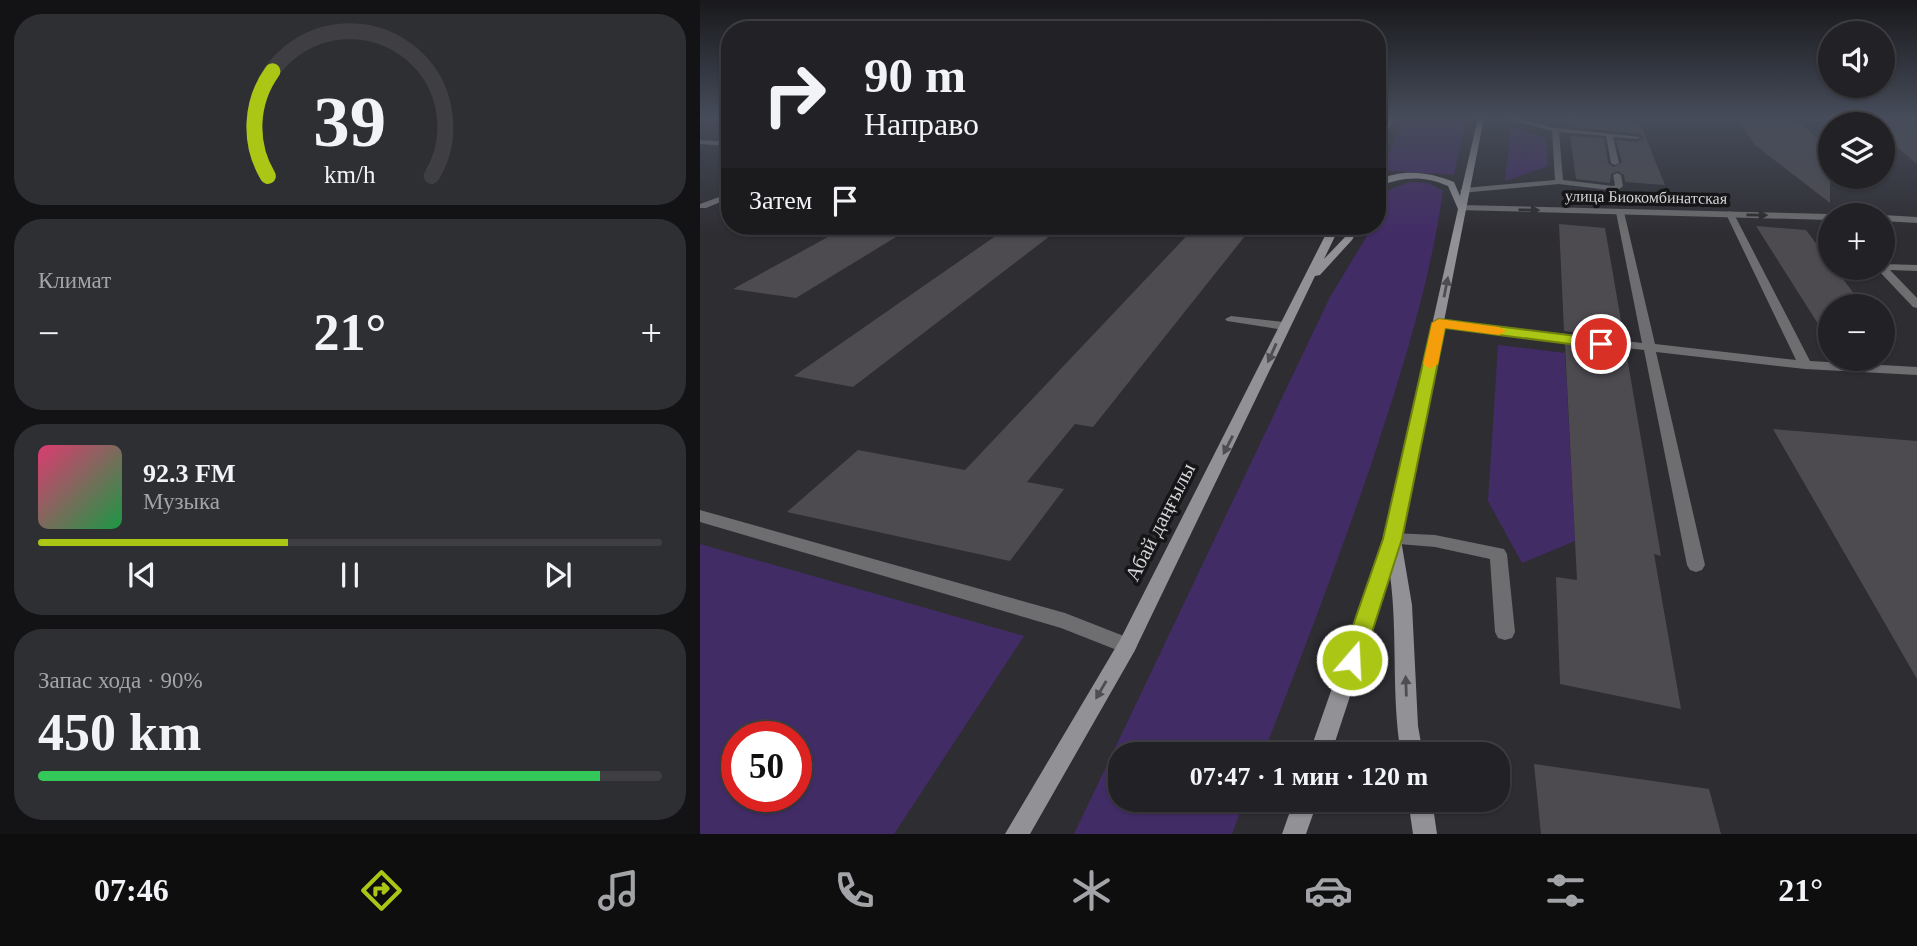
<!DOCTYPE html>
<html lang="ru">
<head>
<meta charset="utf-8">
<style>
	body { margin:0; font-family:Georgia,serif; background:#2e2f32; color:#f1f3f6; height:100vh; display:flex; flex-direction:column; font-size:26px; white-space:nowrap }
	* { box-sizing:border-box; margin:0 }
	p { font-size:23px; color:#a2a4a7 }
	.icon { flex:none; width:38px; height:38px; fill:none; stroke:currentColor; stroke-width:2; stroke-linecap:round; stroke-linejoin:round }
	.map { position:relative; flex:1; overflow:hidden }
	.details { display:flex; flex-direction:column; gap:14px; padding:14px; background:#131315; width:700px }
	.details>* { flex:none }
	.hud { position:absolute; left:21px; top:21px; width:665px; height:214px; border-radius:28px; box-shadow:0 2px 5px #0004,0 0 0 2px #3f3f43; background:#222226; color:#f1f3f6; overflow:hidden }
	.controls { position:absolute; left:1118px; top:21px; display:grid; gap:14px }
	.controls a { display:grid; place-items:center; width:77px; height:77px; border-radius:50%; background:#222226; box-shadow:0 2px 5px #0004,0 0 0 2px #3f3f43; font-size:35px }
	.speed { position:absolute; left:21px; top:721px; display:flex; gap:14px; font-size:35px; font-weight:700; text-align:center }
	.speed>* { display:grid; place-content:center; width:91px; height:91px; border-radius:50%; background:#222226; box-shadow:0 2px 5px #0004,0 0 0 2px #3f3f43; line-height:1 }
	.speed .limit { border:10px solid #d22; background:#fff; color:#111 }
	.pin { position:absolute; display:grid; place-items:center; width:60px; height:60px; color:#fff; margin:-30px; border:4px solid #fff; border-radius:50%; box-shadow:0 2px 7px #0007 }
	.me { position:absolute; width:77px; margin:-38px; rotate:19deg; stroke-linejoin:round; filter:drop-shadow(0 0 5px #0008) }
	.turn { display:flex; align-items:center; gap:24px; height:147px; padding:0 28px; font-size:32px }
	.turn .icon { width:91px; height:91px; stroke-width:2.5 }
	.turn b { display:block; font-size:49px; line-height:60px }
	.then { display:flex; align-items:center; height:66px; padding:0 28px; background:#0003; gap:14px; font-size:26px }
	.big { font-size:52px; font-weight:700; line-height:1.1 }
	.details .card { flex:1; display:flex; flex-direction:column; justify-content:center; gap:10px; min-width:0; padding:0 24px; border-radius:28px; background:#2e2f32 }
	.details .dial { align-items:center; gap:0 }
	.dial svg { height:182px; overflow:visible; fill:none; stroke:#3f3f43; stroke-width:7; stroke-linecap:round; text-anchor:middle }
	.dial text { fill:#f1f3f6; stroke:none }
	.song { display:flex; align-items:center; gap:21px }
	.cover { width:84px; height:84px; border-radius:10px; background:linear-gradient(135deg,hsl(340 70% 55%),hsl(140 70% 35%)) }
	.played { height:7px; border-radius:4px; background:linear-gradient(90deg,#abc615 40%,#3f3f43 40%) }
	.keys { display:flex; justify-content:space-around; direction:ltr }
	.heat { display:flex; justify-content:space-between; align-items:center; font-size:38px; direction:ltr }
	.charge { height:10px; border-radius:5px; background:linear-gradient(90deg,#34c759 90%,#3f3f43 0) }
	.trip { position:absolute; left:408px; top:742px; width:402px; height:70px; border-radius:28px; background:#222226; box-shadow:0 2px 5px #0004,0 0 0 2px #3f3f43; font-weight:700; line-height:70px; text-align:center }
	.dock { display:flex; height:112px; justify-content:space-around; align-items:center; background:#0e0e0f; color:#a2a4a7 }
	.dock .icon { width:49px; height:49px }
	.dock .on { color:#abc615 }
	.dock b { font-size:32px; color:#f1f3f6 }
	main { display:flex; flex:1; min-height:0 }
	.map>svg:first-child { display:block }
</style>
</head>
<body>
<main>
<section class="details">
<div class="card dial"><svg viewBox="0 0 100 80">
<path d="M14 69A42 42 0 1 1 86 69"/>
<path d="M14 69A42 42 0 0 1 16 23" stroke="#abc615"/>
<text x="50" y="56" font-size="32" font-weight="700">39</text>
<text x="50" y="72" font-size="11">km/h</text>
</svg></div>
<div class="card"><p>Климат</p>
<div class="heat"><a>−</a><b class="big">21°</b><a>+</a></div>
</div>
<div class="card">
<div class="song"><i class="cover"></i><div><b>92.3 FM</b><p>Музыка</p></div></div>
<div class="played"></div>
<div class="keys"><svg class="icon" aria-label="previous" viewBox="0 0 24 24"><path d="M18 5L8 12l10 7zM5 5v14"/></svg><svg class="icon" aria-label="pause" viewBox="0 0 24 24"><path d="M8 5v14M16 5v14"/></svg><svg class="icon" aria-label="next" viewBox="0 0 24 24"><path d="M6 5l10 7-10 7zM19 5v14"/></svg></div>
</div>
<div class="card"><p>Запас хода · 90%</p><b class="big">450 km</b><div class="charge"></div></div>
</section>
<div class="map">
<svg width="1217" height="834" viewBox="0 0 1217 834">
	<rect width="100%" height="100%" fill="#2e2d32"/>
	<path fill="#422c66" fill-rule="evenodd" d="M 705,118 L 766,118 L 754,175 L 681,170 Z
		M 811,127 L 846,138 L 848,166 L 805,181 Z
		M 709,182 L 728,183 L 743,191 C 730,283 702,371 673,459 C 639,558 602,656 563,754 L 420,754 L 420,800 L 545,800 L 532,834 L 374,834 L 630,297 L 673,226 L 677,226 L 677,215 L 689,190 Z
		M 798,345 L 865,353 L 875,541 L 822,563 L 788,501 Z
		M 0,544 L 324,636 L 194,834 L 0,834 ZM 37,737 L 96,737 L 96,796 L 37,796 Z"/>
	<path fill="#4d4b50" d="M 868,118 L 940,123 L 965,185 L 925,182 L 924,175 L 918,171 L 911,174 L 910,183 L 876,179 L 870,136 L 904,138 L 908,163 L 914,167 L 922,162 L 916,140 L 937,142 L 944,138 L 941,134 L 869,127 Z
		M 1037,118 L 1102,123 L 1130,153 L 1130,203 L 1055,145 Z
		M 1164,118 L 1217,118 L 1217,164 L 1183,135 L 1183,124 L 1171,124 Z
		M 859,224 L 905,228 L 924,338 L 864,331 Z
		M 148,226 L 214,226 L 96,298 L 33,289 Z
		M 310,226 L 363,226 L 153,387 L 94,376 Z
		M 496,226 L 553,226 L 393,427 L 375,424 L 327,482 L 364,489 L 310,561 L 87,512 L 158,450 L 265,470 Z
		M 1056,226 L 1106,230 L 1130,262 L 1130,268 L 1135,268 L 1163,306 L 1130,306 L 1130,338 L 1127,338 Z
		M 865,344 L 926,351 L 961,556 L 954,554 L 981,709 L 860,684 L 856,577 L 877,580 Z
		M 1073,429 L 1217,441 L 1217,679 Z
		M 834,764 L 1009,789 L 1021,834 L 841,834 Z"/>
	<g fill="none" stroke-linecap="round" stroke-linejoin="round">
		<path fill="#6e6e70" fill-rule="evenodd" d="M 802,118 L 815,118 L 855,128 L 941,137 L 937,139 L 913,137 L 919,163 L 915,165 L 911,163 L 906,136 L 859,132 L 863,180 L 913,186 L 915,185 L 913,175 L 917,173 L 921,175 L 923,186 L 917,191 L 859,184 L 761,193 L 760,191 L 764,188 L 855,180 L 852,131 Z
			M 0,140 L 30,142 L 30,146 L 0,144 Z
			M 30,193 L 30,198 L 6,208 L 0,208 L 0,204 Z
			M 920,209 L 924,212 L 955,344 L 1096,360 L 1026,214 L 1030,211 L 1034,214 L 1110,361 L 1217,367 L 1217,375 L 1105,369 L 956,352 L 1005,565 L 1002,570 L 996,572 L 990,570 L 987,565 L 944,350 L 739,327 L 733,323 L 739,319 L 942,343 L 916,212 Z
			M 1183,264 L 1217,265 L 1217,271 L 1190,270 L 1217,298 L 1217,308 L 1213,307 L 1178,270 L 1177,268 L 1183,268 Z
			M 531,316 L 584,322 L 590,326 L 584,330 L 527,321 L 525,319 Z
			M 0,510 L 365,613 L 434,640 L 437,646 L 434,652 L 427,654 L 361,628 L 0,522 Z
			M 693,533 L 735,535 L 804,549 L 807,554 L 815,632 L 812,638 L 805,640 L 798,638 L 795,632 L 790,559 L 735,547 L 687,543 L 684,539 L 687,535 Z"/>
		<path fill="#6e6e70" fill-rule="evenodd" d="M 761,205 L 1130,214 L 1133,215 L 1130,215 L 1130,220 L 758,210 L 758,206 Z
			M 1183,215 L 1217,217 L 1217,223 L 1183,221 Z"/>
		<path fill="#929195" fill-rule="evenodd" d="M 687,118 L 694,118 L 681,144 L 677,146 L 677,137 Z
			M 778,118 L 784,118 L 701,540 L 712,605 L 718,726 L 723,754 L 701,754 C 691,695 698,634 690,575 L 631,754 L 609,754 L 684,539 L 758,209 L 748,186 C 722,175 702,177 677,187 L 677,181 C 701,168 730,172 754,182 L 760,196 Z
			M 630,226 L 640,226 L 624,259 L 645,237 L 651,226 L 660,226 L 652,240 L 620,275 L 615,276 L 434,652 L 330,834 L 305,834 L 420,640 Z
			M 594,800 L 618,800 L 606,834 L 582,834 Z
			M 708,800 L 732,800 L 737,834 L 713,834 Z"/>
	</g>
	<defs><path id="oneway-solid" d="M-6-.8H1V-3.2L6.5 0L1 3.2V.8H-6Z" transform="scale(1.75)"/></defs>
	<g fill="#2c2c2e">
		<use href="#oneway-solid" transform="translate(829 210) rotate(1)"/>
		<use href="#oneway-solid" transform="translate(1057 215) rotate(1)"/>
	</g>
	<g fill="#4e4d50">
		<use href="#oneway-solid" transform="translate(746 287) rotate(-79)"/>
		<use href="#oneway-solid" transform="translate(572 353) rotate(114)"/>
		<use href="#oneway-solid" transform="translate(528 445) rotate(117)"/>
		<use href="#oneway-solid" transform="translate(706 686) rotate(-92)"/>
		<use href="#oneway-solid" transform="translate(401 690) rotate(120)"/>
	</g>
	<linearGradient id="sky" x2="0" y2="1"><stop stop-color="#19191c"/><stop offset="0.5" stop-color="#464c5a"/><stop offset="1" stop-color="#464c5a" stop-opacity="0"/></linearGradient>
	<rect width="1217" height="235" fill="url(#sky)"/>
	<path fill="#abc615" stroke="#6f810e" stroke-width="2" d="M 739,319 L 901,339 L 907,344 L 901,348 L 745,328 L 702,539 L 663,660 L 660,667 L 652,670 L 644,667 L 641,660 L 683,539 L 732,323 Z"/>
	<path fill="#f59e0b" d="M 739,319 L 799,327 L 806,331 L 799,335 L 745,328 L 738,364 L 730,369 L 723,364 L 732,323 Z"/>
	<g text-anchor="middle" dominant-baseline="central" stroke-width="7" stroke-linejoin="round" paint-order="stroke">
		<g font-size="16" fill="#d4d3d6" stroke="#161618">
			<text transform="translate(946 197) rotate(1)">улица Биокомбинатская</text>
		</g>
		<g font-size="21" fill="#d4d3d6" stroke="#161618">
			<text transform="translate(460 522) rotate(-63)">Абай даңғылы</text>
		</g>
	</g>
</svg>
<div class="controls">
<a><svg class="icon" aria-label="sound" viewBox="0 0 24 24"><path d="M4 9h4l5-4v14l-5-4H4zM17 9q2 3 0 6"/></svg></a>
<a><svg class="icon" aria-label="layers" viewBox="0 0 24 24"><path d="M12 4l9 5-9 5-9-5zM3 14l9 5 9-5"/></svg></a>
<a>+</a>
<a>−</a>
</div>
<div class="speed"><div class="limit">50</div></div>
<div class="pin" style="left:901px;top:344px;background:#d93025"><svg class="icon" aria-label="arrive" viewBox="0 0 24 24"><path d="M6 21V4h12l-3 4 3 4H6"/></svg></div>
<svg class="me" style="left:652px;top:660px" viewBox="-20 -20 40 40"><circle r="17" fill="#abc615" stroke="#fff" stroke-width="3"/><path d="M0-11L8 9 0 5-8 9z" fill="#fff"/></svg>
<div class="trip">07:47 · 1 мин · 120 m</div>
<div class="hud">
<div class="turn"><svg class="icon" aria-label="right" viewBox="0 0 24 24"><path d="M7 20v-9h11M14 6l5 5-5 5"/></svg><div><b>90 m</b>Направо</div></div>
<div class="then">Затем<svg class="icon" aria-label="arrive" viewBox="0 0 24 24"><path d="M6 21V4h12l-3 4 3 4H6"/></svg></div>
</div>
</div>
</main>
<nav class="dock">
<b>07:46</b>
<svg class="icon on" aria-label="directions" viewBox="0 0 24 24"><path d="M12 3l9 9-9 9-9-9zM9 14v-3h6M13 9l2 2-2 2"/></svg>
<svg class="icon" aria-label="music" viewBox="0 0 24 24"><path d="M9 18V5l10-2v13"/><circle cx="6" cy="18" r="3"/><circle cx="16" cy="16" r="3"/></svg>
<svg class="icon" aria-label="phone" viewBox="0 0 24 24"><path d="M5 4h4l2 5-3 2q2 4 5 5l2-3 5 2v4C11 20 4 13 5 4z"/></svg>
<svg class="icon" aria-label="climate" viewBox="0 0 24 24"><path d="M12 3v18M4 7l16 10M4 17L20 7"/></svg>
<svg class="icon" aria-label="car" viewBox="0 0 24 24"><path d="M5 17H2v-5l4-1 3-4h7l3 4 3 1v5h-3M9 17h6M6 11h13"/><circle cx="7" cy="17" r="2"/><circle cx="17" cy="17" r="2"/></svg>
<svg class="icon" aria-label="filters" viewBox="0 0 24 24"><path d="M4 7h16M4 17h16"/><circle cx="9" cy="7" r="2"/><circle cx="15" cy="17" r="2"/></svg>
<b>21°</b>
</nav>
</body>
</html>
